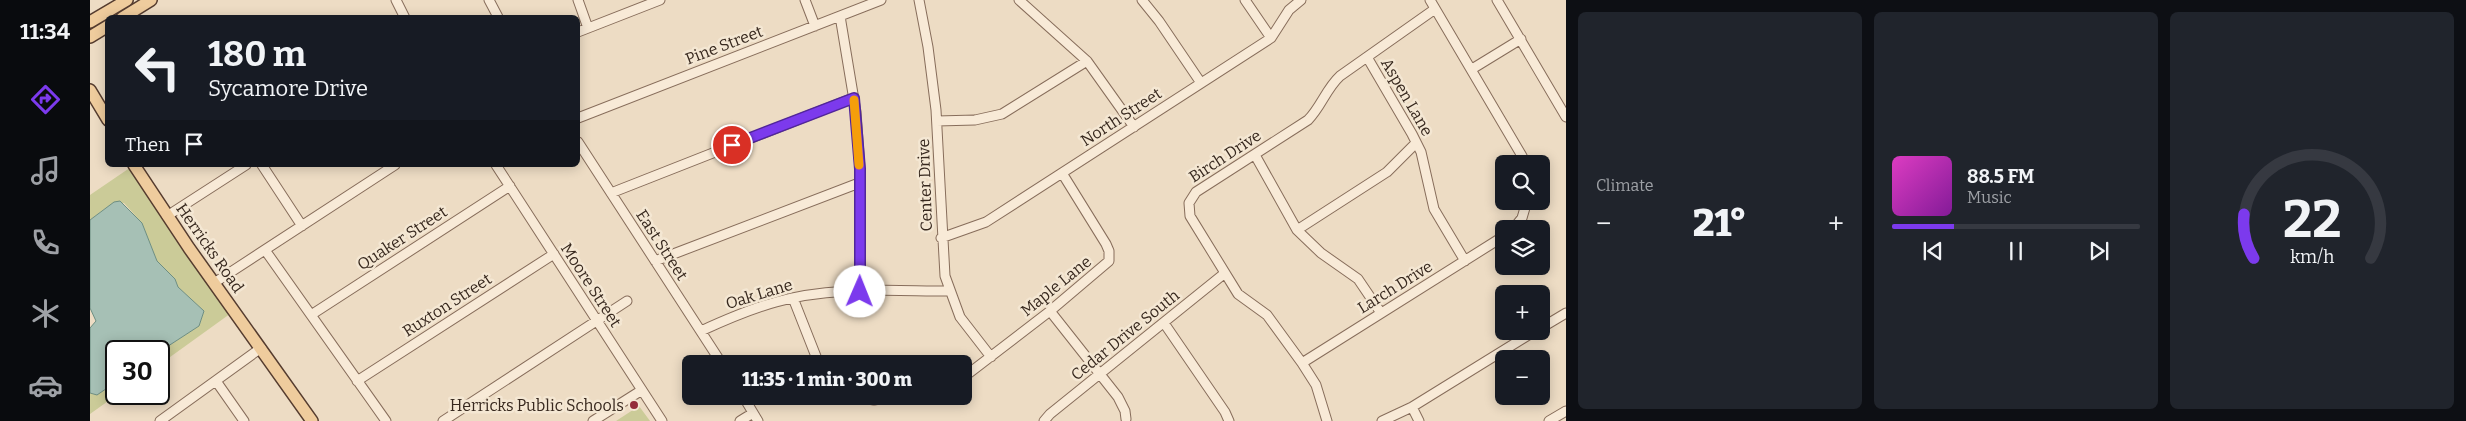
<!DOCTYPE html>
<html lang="en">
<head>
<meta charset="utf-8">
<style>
	body { margin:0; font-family:Bitter,serif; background:#20242c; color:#f1f3f6; height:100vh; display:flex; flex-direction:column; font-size:19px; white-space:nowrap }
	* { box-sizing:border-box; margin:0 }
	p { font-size:16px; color:#9ea1a6 }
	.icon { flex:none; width:28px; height:28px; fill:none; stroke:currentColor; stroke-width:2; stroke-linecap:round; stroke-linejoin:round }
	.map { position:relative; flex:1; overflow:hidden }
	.side { display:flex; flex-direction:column; gap:12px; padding:12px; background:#0d0f14; width:900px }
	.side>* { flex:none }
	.banner { position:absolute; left:15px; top:15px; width:475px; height:152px; border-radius:8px; box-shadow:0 2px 12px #0003; background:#171b24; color:#f1f3f6; overflow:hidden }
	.buttons { position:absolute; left:1405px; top:155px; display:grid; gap:10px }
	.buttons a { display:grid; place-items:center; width:55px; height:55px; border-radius:8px; background:#171b24; box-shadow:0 2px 12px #0003; font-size:25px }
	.speed { position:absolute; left:15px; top:340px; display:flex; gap:10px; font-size:25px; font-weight:700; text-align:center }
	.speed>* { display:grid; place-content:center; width:65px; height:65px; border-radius:50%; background:#171b24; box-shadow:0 2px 12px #0003; line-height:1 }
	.speed .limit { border:2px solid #111; border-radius:8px; background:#fff; color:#111 }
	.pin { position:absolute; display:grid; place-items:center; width:42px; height:42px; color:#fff; margin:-21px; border:2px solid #fff; border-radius:50%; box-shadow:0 1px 5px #0007 }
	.me { position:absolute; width:55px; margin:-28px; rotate:1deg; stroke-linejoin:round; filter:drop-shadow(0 0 4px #0008) }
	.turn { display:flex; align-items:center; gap:18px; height:105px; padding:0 20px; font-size:22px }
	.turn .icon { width:65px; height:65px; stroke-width:2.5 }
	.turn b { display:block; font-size:35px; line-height:42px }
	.then { display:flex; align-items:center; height:48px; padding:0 20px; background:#0003; gap:10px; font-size:19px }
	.big { font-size:38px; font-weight:800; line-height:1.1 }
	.side .tile { flex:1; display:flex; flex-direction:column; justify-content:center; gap:8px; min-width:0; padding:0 18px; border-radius:8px; background:#20242c }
	.side .dial { align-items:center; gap:0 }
	.dial svg { height:130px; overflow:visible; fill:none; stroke:#363941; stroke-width:7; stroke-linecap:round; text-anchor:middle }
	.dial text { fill:#f1f3f6; stroke:none }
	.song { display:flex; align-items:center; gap:15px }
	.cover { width:60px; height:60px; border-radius:8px; background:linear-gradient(135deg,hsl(310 70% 55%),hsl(290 70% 35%)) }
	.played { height:5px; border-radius:2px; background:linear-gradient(90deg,#7c3aed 25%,#363941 25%) }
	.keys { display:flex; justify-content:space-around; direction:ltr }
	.heat { display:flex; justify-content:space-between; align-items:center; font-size:28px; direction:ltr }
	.side .tiles { flex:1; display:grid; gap:12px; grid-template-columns:repeat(3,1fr) }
	.trip { position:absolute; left:592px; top:355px; width:290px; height:50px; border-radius:8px; background:#171b24; box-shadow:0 2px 12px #0003; font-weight:800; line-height:50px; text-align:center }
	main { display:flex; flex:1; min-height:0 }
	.menu { display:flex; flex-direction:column; width:90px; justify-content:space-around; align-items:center; background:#090b0e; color:#9ea1a6 }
	.menu .icon { width:35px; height:35px }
	.menu .current { color:#7c3aed }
	.menu b { font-size:22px; color:#f1f3f6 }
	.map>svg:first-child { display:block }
</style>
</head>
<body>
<main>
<nav class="menu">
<b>11:34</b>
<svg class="icon current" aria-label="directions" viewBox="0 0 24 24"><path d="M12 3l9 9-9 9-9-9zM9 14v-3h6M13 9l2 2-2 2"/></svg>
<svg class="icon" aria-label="music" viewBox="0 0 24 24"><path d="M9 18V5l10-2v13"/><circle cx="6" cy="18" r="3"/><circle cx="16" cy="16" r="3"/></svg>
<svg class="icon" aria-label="phone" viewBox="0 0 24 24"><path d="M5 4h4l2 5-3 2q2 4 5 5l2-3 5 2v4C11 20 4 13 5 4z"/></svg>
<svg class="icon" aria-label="climate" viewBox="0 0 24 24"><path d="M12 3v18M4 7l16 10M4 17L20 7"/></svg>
<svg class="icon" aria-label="car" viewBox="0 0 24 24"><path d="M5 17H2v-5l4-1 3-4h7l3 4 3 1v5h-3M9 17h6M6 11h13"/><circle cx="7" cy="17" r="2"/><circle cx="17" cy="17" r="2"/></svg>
</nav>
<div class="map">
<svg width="1476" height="421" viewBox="0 0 1476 421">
	<rect width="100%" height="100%" fill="#eddcc4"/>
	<path fill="#cbcb98" d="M 44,165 L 144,311 L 69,365 L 69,352 L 109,326 L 114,311 L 88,287 L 85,279 L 67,261 L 52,223 L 34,203 L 17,207 L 0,220 L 0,195 Z
		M 26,382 L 26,394 L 28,394 L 0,414 L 0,393 L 7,395 Z
		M 549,406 L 560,421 L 526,421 Z"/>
	<path fill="#a6c0b5" stroke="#6d8e82" d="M 30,201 L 52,223 L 67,261 L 85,279 L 88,287 L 114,311 L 109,326 L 69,352 L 26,351 L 26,382 L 7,395 L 0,393 L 0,328 L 6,321 L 0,308 L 0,220 L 24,202 Z"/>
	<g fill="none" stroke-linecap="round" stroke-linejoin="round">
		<defs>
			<path id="minor" d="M 306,0 L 315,18
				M 399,0 L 408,17
				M 488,0 L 498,28
				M 715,0 L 725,26
				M 829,0 L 838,47 L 846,110 L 855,276 L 870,317 L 901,357
				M 929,0 L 997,61 L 1044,127
				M 1052,0 L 1069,21 L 1111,83
				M 1155,0 L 1181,38
				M 1340,0 L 1432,156 L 1435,164
				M 1407,0 L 1476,117
				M 750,16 L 766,112 L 770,169 L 770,291
				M 488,32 L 570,0
				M 1277,57 L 1322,134 L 1331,152 L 1344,209 L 1375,261
				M 1382,69 L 1431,39
				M 488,118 L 791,0
				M 847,121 L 885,120 L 912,114 L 997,61
				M 488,142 L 632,364
				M 1165,155 L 1207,230 L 1231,253 L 1268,279 L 1291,313
				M 172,165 L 212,226
				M 406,165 L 572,421
				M 521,193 L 763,98
				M 77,216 L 156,165
				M 1423,229 L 1432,218 L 1437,201
				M 1207,230 L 1297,172 L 1326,143
				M 851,238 L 896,222 L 1181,38 L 1199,10 L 1211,0
				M 175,250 L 296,421
				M 565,261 L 769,183
				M 124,283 L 305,165
				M 703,298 L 729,364
				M 960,311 L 1028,397 L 1035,411 L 1036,419
				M 221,315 L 420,186
				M 1074,323 L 1135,412 L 1139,421
				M 1451,328 L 1476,313
				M 611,331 C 635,320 660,309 686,302 C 741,286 802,291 859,291
				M 1212,363 L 1414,236
				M 874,377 L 960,311 L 1019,261 L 1019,251 L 1016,244 L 972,173
				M 126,381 L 154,421
				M 267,381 L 464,254
				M 653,396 L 668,421
				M 761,396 L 784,400 L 807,396
				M 1322,407 L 1329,421
				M 70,421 L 171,348
				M 353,421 L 537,301
				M 503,421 L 552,390
				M 650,421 L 663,413
				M 954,421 L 960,414 L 1135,273
				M 1237,421 L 1226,385 L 1212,363 L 1177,315 L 1148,294 L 1100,216 L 1099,203 L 1106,192 L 1218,120 C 1231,107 1236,89 1250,76 L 1345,9
				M 1292,421 L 1322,407 L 1445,331
				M 1459,421 L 1476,411"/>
			<path id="major" d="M 32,18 L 61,0
				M 0,22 L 37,0
				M 0,37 L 18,26
				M 0,90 L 18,120
				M 44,165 L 99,248 L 222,421"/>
		</defs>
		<use href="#minor" stroke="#876d5b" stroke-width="11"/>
		<use href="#major" stroke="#553c2f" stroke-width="14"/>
		<use href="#minor" stroke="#f8ead7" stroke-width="9"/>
		<use href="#major" stroke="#efcc9d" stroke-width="11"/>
	</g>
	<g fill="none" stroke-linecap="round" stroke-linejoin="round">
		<defs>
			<path id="route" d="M 642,145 L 764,98 L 770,169 L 770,292"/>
		</defs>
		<use href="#route" stroke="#51269a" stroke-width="12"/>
		<use href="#route" stroke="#7c3aed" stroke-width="9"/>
		<path stroke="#f59e0b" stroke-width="9" d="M 764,100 L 769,165"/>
	</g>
	<circle fill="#942d39" stroke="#f4e7d3" stroke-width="2" cx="544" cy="405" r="5"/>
	<g text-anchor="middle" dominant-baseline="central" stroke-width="5" stroke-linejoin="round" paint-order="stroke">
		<g font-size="16" fill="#37281e" stroke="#f4e7d3">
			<text transform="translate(634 45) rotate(-21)">Pine Street</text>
			<text transform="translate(1317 97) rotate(60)">Aspen Lane</text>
			<text transform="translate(1031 117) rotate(-33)">North Street</text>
			<text transform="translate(1135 156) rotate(-33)">Birch Drive</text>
			<text transform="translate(835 185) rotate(-92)">Center Drive</text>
			<text transform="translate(312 238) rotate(-33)">Quaker Street</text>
			<text transform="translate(572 245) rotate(57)">East Street</text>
			<text transform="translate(120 248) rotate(55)">Herricks Road</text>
			<text transform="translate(501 285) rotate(57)">Moore Street</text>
			<text transform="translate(966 286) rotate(-39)">Maple Lane</text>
			<text transform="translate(1305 287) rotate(-32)">Larch Drive</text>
			<text transform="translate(669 294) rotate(-17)">Oak Lane</text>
			<text transform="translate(357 305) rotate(-33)">Ruxton Street</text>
			<text transform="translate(1035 335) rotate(-39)">Cedar Drive South</text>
		</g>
		<g font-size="16" fill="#37281e" stroke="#f4e7d3" text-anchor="end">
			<text x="534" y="405">Herricks Public Schools</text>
		</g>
	</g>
</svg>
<div class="buttons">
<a><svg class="icon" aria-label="search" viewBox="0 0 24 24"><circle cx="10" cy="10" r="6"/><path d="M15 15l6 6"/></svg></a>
<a><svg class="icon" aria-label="layers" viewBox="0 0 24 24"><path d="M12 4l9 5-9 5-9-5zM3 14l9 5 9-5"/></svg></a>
<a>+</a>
<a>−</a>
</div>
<div class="speed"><div class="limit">30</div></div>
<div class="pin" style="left:642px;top:145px;background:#d93025"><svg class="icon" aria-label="arrive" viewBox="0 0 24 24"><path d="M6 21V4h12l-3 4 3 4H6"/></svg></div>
<svg class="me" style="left:770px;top:292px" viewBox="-20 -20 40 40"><circle r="19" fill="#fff"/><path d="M0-13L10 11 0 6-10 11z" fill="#7c3aed"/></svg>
<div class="trip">11:35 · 1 min · 300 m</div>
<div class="banner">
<div class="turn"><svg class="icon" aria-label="left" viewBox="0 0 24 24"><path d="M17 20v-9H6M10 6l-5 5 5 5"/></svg><div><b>180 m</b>Sycamore Drive</div></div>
<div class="then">Then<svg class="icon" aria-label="arrive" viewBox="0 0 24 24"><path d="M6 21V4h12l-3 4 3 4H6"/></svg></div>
</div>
</div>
<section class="side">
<div class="tiles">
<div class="tile"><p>Climate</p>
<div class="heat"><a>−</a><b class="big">21°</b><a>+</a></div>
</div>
<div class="tile">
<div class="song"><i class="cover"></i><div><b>88.5 FM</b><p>Music</p></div></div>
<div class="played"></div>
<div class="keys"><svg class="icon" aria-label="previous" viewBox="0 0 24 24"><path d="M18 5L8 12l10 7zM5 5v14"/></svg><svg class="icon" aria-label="pause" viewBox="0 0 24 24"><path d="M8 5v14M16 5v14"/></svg><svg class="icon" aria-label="next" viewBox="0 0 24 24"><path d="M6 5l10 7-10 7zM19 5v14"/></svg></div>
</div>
<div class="tile dial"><svg viewBox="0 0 100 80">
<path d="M14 69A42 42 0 1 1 86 69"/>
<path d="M14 69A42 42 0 0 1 8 42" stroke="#7c3aed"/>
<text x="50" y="56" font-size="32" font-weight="700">22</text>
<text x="50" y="72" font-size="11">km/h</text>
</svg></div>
</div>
</section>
</main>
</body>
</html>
